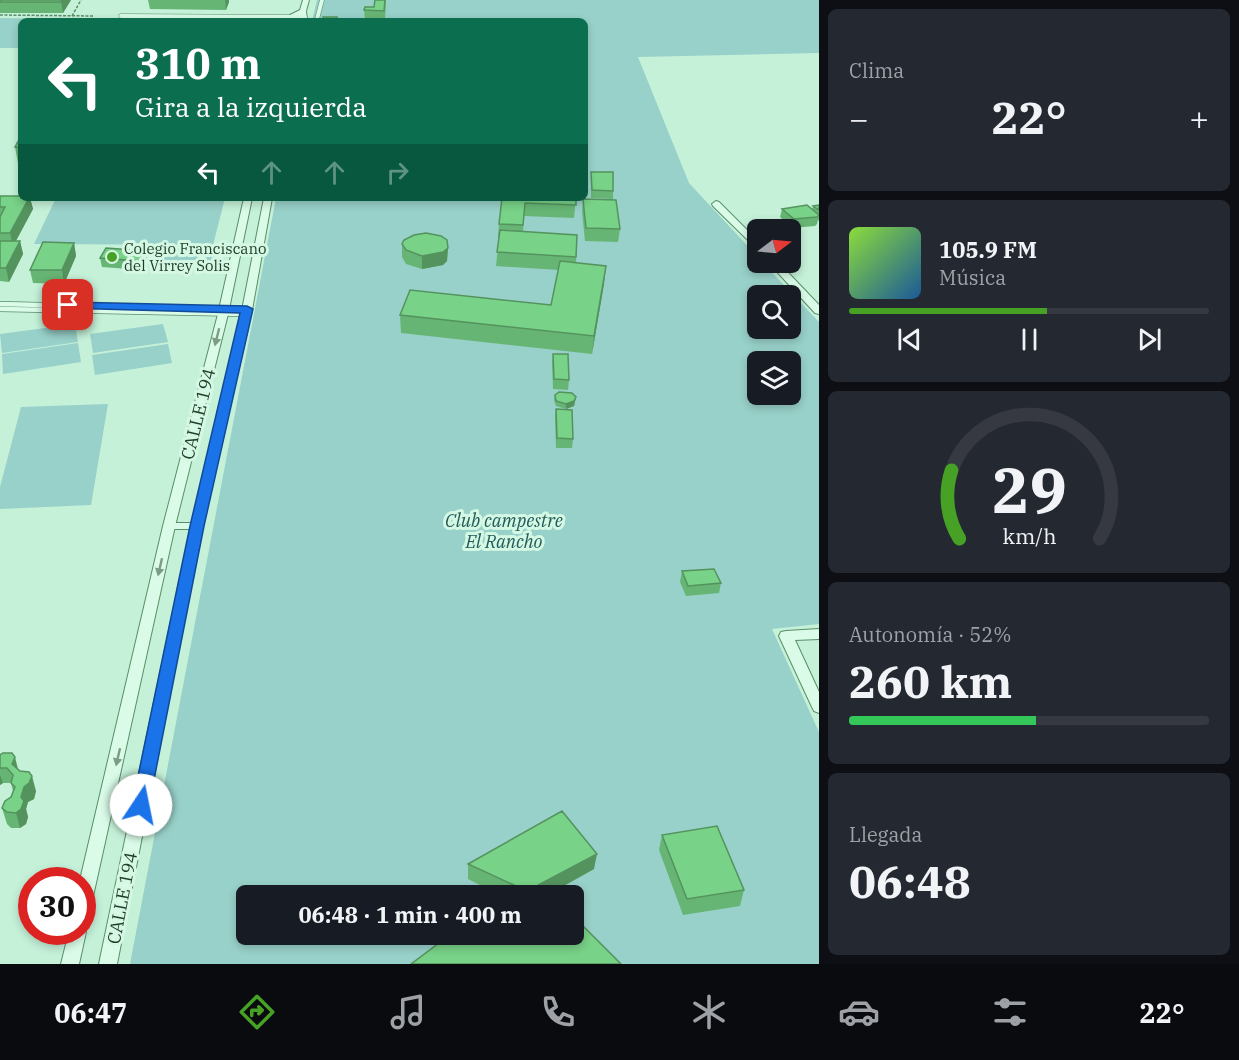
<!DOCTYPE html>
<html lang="es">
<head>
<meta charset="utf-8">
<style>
	body { margin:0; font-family:"IBM Plex Serif",serif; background:#242831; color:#f1f3f6; height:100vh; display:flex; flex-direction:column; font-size:22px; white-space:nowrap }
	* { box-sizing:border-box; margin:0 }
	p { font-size:20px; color:#9ea1a6 }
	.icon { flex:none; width:33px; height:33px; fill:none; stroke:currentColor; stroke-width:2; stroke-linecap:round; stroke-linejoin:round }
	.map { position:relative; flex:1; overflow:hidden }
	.side { display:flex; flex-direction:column; gap:9px; padding:9px; background:#0d0f14; width:420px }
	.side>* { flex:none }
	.banner { position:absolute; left:18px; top:18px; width:570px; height:183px; border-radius:9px; box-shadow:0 3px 9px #0003; background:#0b6e4f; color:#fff; overflow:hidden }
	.needle { width:39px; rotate:74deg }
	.buttons { position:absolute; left:747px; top:219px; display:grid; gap:12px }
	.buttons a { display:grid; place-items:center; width:54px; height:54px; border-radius:9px; background:#171b24; box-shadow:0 3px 9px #0003; font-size:30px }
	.speed { position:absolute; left:18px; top:867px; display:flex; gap:12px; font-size:30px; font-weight:700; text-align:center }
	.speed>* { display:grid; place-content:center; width:78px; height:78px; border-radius:50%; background:#171b24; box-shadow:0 3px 9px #0003; line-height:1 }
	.speed .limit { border:9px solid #d22; background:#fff; color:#111 }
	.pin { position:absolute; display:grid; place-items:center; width:51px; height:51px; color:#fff; margin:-26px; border-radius:12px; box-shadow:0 3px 9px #0006 }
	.me { position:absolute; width:66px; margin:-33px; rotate:11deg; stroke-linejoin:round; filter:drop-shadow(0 0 4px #0008) }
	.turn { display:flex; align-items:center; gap:21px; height:126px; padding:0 18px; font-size:27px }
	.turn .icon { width:78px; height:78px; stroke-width:2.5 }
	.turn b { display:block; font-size:42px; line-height:51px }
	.lanes { display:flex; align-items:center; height:57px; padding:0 18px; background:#0003; justify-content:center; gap:30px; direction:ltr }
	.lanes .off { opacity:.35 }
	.big { font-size:45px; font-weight:700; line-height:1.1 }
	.side .tile { flex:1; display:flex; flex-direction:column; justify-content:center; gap:9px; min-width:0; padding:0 21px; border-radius:9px; background:#242831 }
	.side .dial { align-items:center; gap:0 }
	.dial svg { height:156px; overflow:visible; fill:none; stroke:#363941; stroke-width:7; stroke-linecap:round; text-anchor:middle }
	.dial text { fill:#f1f3f6; stroke:none }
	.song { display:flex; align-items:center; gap:18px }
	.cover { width:72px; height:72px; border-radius:9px; background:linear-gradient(135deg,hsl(90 70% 55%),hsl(210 70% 35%)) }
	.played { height:6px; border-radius:3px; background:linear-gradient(90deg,#46a125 55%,#363941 55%) }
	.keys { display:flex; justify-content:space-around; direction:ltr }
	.heat { display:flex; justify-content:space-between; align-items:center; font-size:33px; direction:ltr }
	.charge { height:9px; border-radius:4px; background:linear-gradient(90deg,#34c759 52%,#363941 0) }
	.trip { position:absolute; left:236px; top:885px; width:348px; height:60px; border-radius:9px; background:#171b24; box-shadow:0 3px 9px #0003; font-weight:700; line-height:60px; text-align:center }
	.menu { display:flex; height:96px; justify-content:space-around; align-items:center; background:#090b0e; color:#9ea1a6 }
	.menu .icon { width:42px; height:42px }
	.menu .current { color:#46a125 }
	.menu b { font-size:27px; color:#f1f3f6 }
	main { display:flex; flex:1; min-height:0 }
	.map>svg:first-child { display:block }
</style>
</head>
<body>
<main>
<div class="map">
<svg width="819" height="964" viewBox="0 0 819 964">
	<rect width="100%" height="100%" fill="#c5f1d9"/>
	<path fill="#98d1c9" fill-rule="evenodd" d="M 317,0 L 819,0 L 819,53 L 638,57 L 689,183 L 757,256 L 758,262 L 763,263 L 819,322 L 819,624 L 772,629 L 819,732 L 819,964 L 130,964 L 276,198 L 585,198 L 585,21 L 312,21 ZM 758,296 L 790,296 L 790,328 L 758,328 ZM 758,362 L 790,362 L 790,394 L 758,394 ZM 246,896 L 573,896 L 573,934 L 246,934 Z
		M 0,18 L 71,19 L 70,21 L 21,21 L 21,48 L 0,48 Z
		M 56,198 L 225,198 L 213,245 L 34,244 Z
		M 159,248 L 218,248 L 214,265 L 153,264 Z
		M 75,324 L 78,342 L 2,353 L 0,334 Z
		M 163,324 L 168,342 L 93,353 L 90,334 Z
		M 78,343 L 81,362 L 3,374 L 2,354 Z
		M 168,344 L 172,363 L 95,375 L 92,355 Z
		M 108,404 L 91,505 L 0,509 L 0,487 L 21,407 Z"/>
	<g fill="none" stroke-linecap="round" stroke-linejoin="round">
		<defs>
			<path id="lane-far2" d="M 121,16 L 305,17
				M 317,19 L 322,0"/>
			<path id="lane-far1" d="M 0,304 L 247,310
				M 0,309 L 246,314"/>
			<path id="lane" d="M 169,526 L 197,526"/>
			<path id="street" d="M 303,0 L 309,0 L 306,11 L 307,21 L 301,21 L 300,15 L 295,17 L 294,21 L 288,21 L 290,15 L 300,10 Z
				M 244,198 L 252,198 L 228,314 L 175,526 L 90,910 L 88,915 L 82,917 L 82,880 L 80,880 L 163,526 L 218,314 Z
				M 264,198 L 272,198 L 252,310 L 203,526 L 117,964 L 99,964 L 191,526 L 242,310 Z
				M 716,201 L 719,202 L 758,241 L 758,250 L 713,206 L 712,204 Z
				M 768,262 L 778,262 L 819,305 L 819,314 L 815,313 Z
				M 819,629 L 819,639 L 795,640 L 819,692 L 819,713 L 814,711 L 812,707 L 779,636 L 781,632 L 786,631 Z
				M 82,926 L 86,932 L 79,964 L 61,964 L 69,932 L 82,932 Z"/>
		</defs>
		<use href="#lane-far2" stroke="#598e68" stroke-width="5"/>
		<use href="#lane-far1" stroke="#598e68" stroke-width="6"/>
		<use href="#lane" stroke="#598e68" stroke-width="8"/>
		<use href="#street" stroke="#598e68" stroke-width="2"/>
		<path stroke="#598e68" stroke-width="1.5" stroke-dasharray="3 1.5" stroke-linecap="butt" d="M 0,15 L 94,16
			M 72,16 L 81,0"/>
		<use href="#lane-far2" stroke="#d9fbe8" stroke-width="4"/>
		<use href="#lane-far1" stroke="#d9fbe8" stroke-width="4.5"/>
		<use href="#lane" stroke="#d9fbe8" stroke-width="6"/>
		<use href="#street" fill="#d9fbe8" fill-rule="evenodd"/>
	</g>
	<path fill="#67b574" d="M 0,0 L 71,0 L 63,13 L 0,13 Z
		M 148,0 L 229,0 L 229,2 L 226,10 L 150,9 Z
		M 375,0 L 386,0 L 385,21 L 365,21 L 364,10 L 374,7 Z
		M 21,136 L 21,163 L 18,163 L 15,147 Z
		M 591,172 L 613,191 L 613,199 L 591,198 Z
		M 0,196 L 30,198 L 33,209 L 16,241 L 20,241 L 23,254 L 9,282 L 0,281 Z
		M 502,198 L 576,198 L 574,218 L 524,216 L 523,232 L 577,235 L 576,263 L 604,284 L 592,354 L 401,333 L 400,315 L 551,305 L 559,270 L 496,266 L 499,237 L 498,237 L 499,224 Z
		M 583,199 L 620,229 L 618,242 L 585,241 L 582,212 Z
		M 819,205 L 819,221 L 818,220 L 817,224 L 815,226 L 792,228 L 780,217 L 782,209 L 812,210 L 813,206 Z
		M 74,243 L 76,256 L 64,284 L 33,283 L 30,270 Z
		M 402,244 L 448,248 L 447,261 L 443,265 L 422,269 L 406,264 L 402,257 Z
		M 100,258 L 147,260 L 142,270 L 102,267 Z
		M 553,354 L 569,380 L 568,390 L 553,389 L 552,363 Z
		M 555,395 L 576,397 L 574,406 L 566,409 L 556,406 L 554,400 Z
		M 556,409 L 573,439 L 572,448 L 556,448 L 555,419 Z
		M 682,571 L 721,583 L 719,593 L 686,596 L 680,582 Z
		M 0,755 L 18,770 L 36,791 L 34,799 L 28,802 L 26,809 L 28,817 L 26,824 L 20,828 L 11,828 L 7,824 L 2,808 L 11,797 L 13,791 L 11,783 L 3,783 L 0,785 Z
		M 662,835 L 744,890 L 740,906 L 683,915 L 659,850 Z
		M 468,864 L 594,869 L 550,893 L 552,896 L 502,896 L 468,879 Z"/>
	<path fill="#54935e" d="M 62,0 L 71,0 L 63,13 L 61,2 Z
		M 225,0 L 229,0 L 229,2 L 226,10 Z
		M 29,198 L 30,198 L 33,209 L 13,246 L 10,233 Z
		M 20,241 L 23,254 L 9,282 L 6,268 Z
		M 74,243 L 76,256 L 64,284 L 62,270 Z
		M 448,248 L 447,261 L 443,265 L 422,269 L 422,256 Z
		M 146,251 L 147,260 L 142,270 L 140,261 Z
		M 606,266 L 604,284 L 592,354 L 594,336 Z
		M 576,397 L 574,406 L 566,409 L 566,404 Z
		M 15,757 L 19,773 L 12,764 Z
		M 0,775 L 3,783 L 0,785 Z
		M 32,776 L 36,791 L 34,799 L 28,802 L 26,809 L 28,817 L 26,824 L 20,828 L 16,813 L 24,787 Z
		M 597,854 L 594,869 L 546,896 L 527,896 L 527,891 Z"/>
	<path fill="#78d287" stroke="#54935e" stroke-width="1.5" d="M 0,0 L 62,0 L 61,2 L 0,2 Z
		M 375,0 L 385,0 L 384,11 L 364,10 L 365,7 L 374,7 Z
		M 323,17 L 337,17 L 337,21 L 323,21 Z
		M 21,136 L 21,147 L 15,147 Z
		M 591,172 L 613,172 L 613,191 L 592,190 Z
		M 0,196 L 21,196 L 21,198 L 29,198 L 10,233 L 0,233 L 0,217 L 5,207 L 0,207 Z
		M 502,198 L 576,198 L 576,205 L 525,203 L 523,225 L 499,224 Z
		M 583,199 L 616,200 L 620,229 L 586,228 Z
		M 807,205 L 819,215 L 817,217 L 794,219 L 782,209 Z
		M 819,205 L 819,210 L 813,206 Z
		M 500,230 L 577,235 L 576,257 L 497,252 Z
		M 426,233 L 441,236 L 447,240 L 448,248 L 443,252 L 422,256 L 406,250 L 402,244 L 404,240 L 414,235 Z
		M 0,241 L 20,241 L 6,268 L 0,268 Z
		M 43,242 L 74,243 L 62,270 L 30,270 Z
		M 106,248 L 146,251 L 140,261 L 100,258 Z
		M 560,261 L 606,266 L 594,336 L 400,315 L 410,290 L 551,305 Z
		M 553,354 L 568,354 L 569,380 L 554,379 Z
		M 559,392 L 572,393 L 576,397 L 574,401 L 566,404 L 556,401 L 555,395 Z
		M 556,409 L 572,410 L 573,439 L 557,438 Z
		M 714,569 L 721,583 L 688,586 L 682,571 Z
		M 3,753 L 12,753 L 15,757 L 12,764 L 20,771 L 29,772 L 32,776 L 29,783 L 24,787 L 21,797 L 24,801 L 21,809 L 16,813 L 7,812 L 2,808 L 5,801 L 11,797 L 15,787 L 11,783 L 13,775 L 7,768 L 0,768 L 0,755 Z
		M 562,811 L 597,854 L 527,891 L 468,864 Z
		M 717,826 L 744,890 L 687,899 L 662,835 Z
		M 547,890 L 552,896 L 540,896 Z
		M 573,916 L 621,964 L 411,964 L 451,934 L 573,934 Z"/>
	<defs><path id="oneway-solid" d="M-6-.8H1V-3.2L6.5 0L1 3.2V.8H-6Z" transform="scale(1.5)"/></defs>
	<g fill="#7c9c86">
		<use href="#oneway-solid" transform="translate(217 337) rotate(104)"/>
		<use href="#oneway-solid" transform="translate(160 567) rotate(103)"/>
		<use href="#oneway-solid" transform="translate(118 757) rotate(103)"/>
	</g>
	<path fill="#1a73e8" stroke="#114b97" stroke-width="1.5" d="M 68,302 L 247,306 L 253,309 L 204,526 L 149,805 L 147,811 L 141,813 L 134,811 L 132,805 L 190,526 L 240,313 L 64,308 L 64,303 Z"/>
	<circle fill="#46a125" stroke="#d5f8e5" stroke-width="2" cx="112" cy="257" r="6"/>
	<g text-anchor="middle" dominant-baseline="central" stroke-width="6" stroke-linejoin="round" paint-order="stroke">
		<g font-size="15" fill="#1e3d25" stroke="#d5f8e5" text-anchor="start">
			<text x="124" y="248">Colegio Franciscano<tspan x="124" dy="17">del Virrey Solis</tspan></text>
		</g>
		<g font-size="18" fill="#1e3d25" stroke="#d5f8e5">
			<text transform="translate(198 414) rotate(-76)">CALLE 194</text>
			<text transform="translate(122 898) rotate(-79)">CALLE 194</text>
		</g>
		<g font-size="18" font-style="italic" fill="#235b5b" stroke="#d5f8e5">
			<text x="504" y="520">Club campestre<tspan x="504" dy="21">El Rancho</tspan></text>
		</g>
	</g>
</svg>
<div class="buttons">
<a><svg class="needle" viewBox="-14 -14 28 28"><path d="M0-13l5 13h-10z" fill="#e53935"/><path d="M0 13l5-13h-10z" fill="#9ea1a6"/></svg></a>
<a><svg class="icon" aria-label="search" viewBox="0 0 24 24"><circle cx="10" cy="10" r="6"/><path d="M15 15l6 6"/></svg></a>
<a><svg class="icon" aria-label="layers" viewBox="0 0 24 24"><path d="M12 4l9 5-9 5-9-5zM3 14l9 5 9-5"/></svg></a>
</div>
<div class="speed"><div class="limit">30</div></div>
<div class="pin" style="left:68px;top:305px;background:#d93025"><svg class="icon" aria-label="arrive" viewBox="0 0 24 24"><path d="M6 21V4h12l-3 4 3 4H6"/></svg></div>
<svg class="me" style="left:141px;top:805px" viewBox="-20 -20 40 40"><circle r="19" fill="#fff"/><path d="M0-13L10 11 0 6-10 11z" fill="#1a73e8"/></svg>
<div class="trip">06:48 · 1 min · 400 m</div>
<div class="banner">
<div class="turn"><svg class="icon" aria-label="left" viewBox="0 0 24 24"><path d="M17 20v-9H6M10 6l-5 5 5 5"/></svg><div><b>310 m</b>Gira a la izquierda</div></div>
<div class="lanes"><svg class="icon" aria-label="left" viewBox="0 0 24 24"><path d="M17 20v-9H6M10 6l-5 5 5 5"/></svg><svg class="icon off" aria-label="ahead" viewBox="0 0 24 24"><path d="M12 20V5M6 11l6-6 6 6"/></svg><svg class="icon off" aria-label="ahead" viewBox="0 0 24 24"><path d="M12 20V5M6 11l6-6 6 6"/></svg><svg class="icon off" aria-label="right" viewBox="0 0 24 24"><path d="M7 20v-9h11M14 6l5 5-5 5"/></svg></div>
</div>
</div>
<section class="side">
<div class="tile"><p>Clima</p>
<div class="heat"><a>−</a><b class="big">22°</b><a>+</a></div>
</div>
<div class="tile">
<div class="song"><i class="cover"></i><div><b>105.9 FM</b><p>Música</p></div></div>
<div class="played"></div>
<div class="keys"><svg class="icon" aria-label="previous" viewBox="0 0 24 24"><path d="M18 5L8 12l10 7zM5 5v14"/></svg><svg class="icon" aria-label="pause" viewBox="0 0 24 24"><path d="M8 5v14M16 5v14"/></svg><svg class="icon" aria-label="next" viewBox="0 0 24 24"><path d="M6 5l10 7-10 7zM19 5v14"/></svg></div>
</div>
<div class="tile dial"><svg viewBox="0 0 100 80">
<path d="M14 69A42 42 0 1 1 86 69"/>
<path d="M14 69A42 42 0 0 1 10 34" stroke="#46a125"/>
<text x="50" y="56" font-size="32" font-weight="700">29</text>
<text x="50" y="72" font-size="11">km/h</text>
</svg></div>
<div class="tile"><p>Autonomía · 52%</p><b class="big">260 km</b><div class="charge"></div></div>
<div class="tile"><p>Llegada</p><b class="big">06:48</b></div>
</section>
</main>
<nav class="menu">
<b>06:47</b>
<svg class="icon current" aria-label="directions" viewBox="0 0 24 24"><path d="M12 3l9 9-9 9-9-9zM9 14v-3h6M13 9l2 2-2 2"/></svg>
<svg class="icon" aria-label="music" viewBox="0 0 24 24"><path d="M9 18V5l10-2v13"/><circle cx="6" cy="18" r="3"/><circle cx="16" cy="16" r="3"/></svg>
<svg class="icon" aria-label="phone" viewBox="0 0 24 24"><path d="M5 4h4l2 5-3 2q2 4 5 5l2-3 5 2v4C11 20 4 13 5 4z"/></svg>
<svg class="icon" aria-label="climate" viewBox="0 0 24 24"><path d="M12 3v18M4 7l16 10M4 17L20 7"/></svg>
<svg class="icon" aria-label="car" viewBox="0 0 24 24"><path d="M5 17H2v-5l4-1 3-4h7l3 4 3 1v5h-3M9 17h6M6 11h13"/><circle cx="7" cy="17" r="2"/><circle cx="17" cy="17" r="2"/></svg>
<svg class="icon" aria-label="filters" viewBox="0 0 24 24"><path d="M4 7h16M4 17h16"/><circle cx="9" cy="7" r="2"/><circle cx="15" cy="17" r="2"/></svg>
<b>22°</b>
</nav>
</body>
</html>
